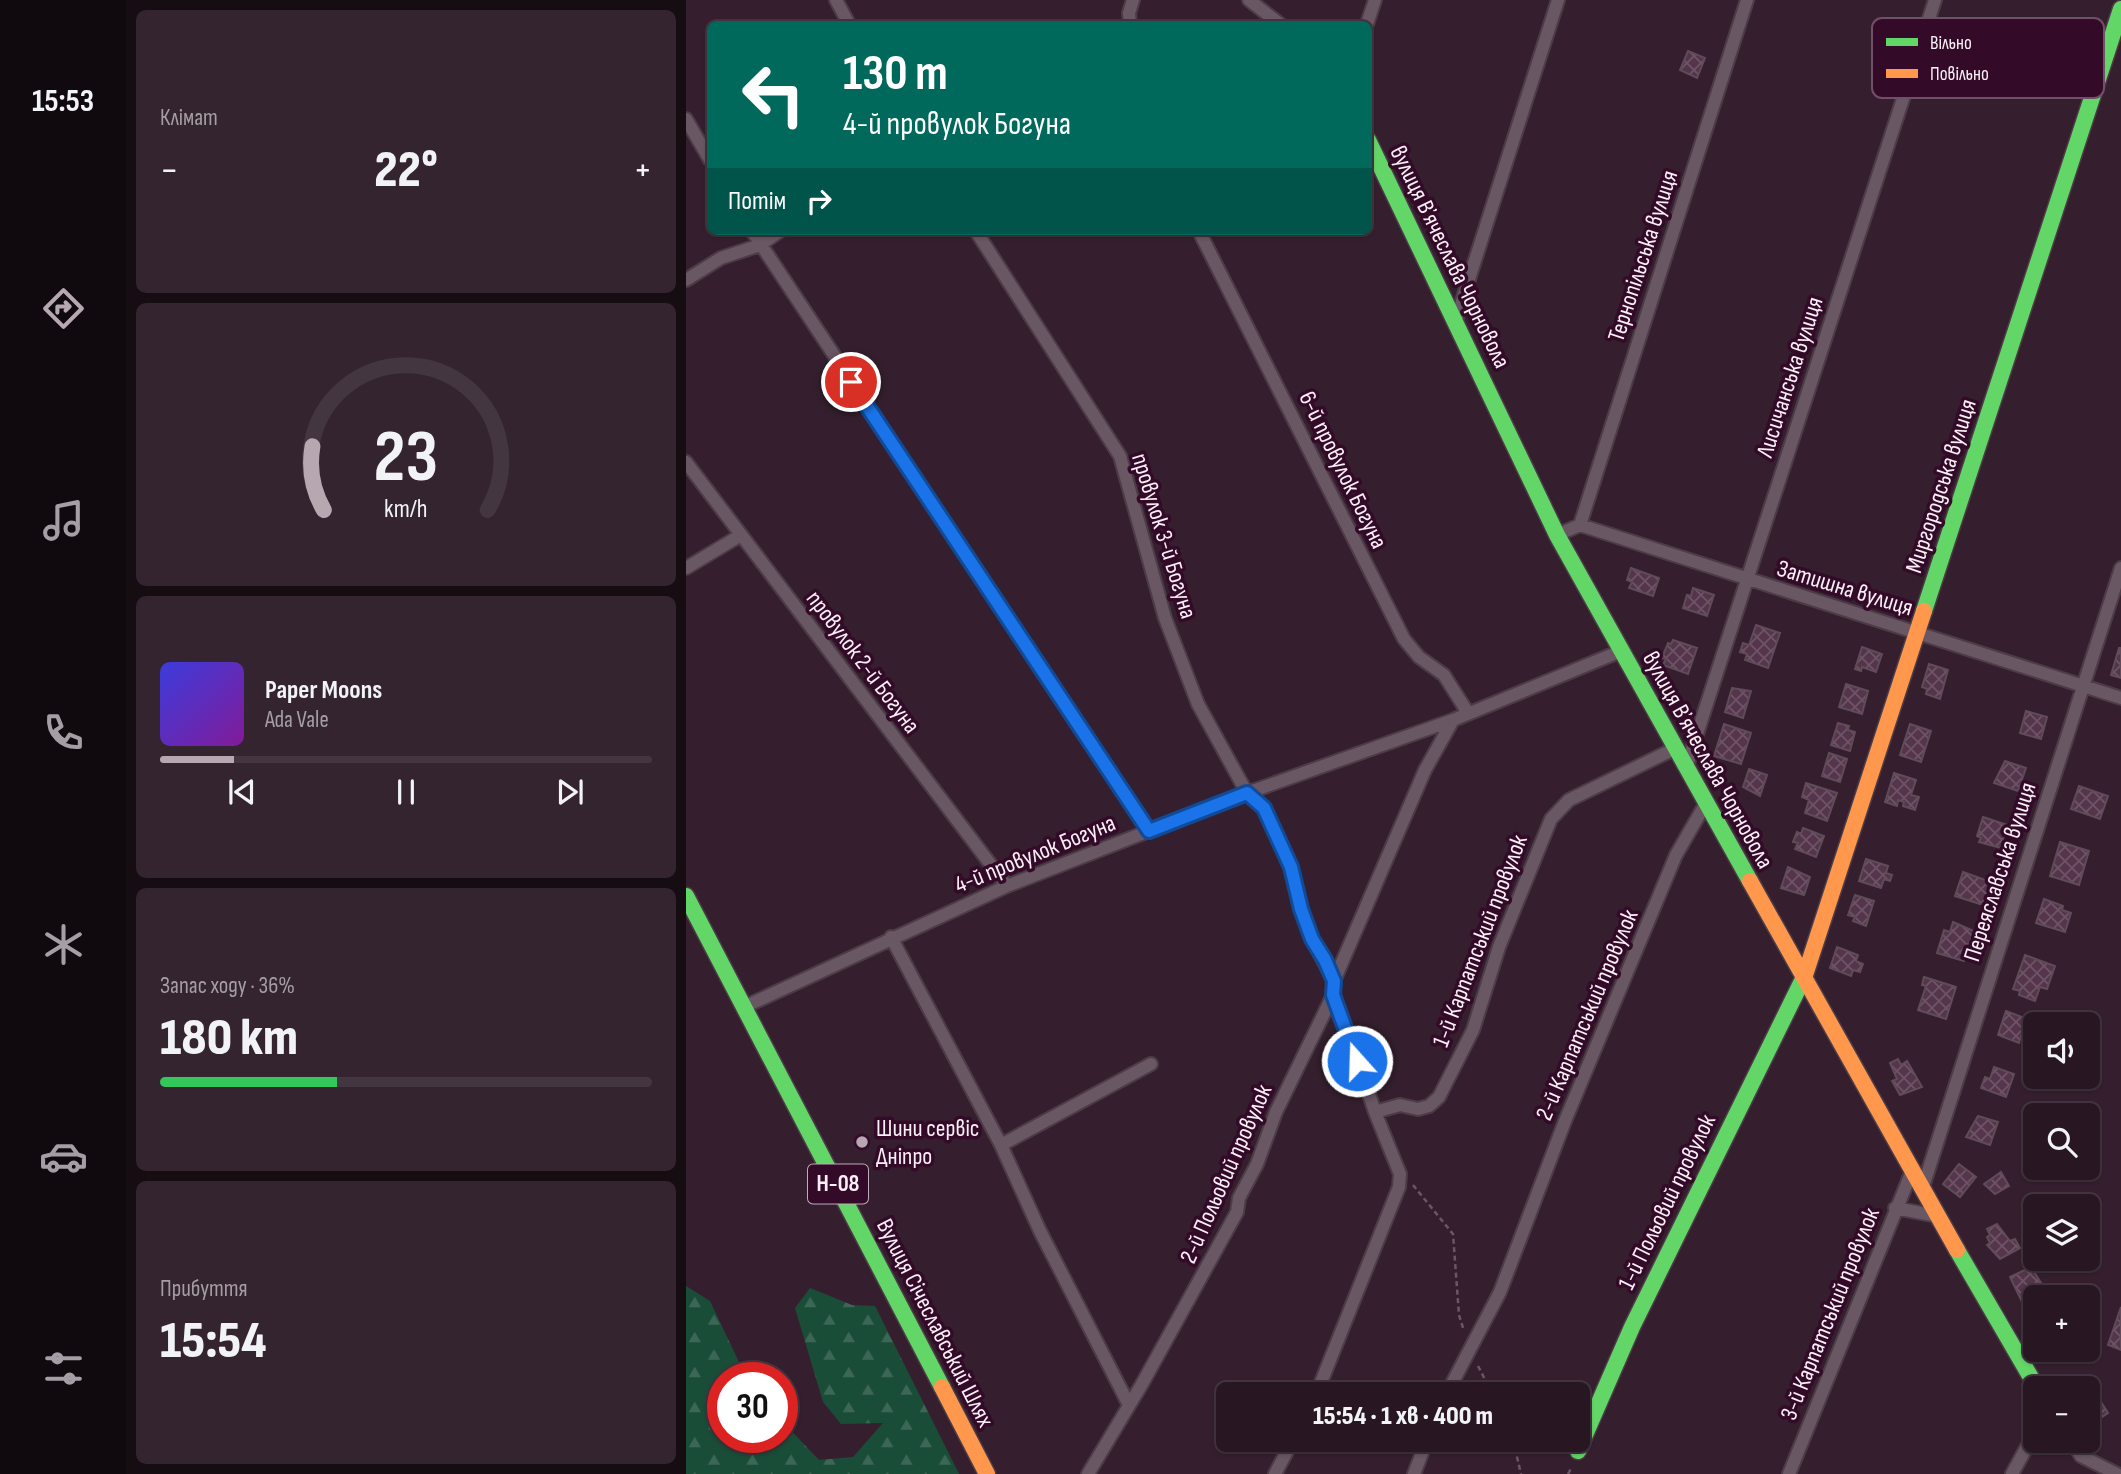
<!DOCTYPE html>
<html lang="uk">
<head>
<meta charset="utf-8">
<style>
	body { margin:0; font-family:"Sofia Sans Condensed",sans-serif; background:#34242f; color:#f1f3f6; height:100vh; display:flex; flex-direction:column; font-size:26px; white-space:nowrap }
	* { box-sizing:border-box; margin:0 }
	p { font-size:23px; color:#a59fa5 }
	.icon { flex:none; width:38px; height:38px; fill:none; stroke:currentColor; stroke-width:2; stroke-linecap:round; stroke-linejoin:round }
	.map { position:relative; flex:1; overflow:hidden }
	.sheet { display:flex; flex-direction:column; gap:10px; padding:10px; background:#160d13; width:560px }
	.sheet>* { flex:none }
	.top-card { position:absolute; left:21px; top:21px; width:665px; height:214px; border-radius:10px; box-shadow:0 2px 5px #0004,0 0 0 2px #443640; background:#00695c; color:#fff; overflow:hidden }
	.buttons { position:absolute; left:1337px; top:1012px; display:grid; gap:14px }
	.buttons a { display:grid; place-items:center; width:77px; height:77px; border-radius:10px; background:#281722; box-shadow:0 2px 5px #0004,0 0 0 2px #443640; font-size:35px }
	.speed { position:absolute; left:21px; top:1362px; display:flex; gap:14px; font-size:35px; font-weight:700; text-align:center }
	.speed>* { display:grid; place-content:center; width:91px; height:91px; border-radius:50%; background:#281722; box-shadow:0 2px 5px #0004,0 0 0 2px #443640; line-height:1 }
	.speed .limit { border:10px solid #d22; background:#fff; color:#111 }
	.pin { position:absolute; display:grid; place-items:center; width:60px; height:60px; color:#fff; margin:-30px; border:4px solid #fff; border-radius:50%; box-shadow:0 2px 7px #0007 }
	.me { position:absolute; width:77px; margin:-38px; rotate:340deg; stroke-linejoin:round; filter:drop-shadow(0 0 5px #0008) }
	.turn { display:flex; align-items:center; gap:24px; height:147px; padding:0 21px; font-size:32px }
	.turn .icon { width:91px; height:91px; stroke-width:2.5 }
	.turn b { display:block; font-size:49px; line-height:60px }
	.then { display:flex; align-items:center; height:66px; padding:0 21px; background:#0003; gap:14px; font-size:26px }
	.big { font-size:52px; font-weight:800; line-height:1.1 }
	.sheet .tile { flex:1; display:flex; flex-direction:column; justify-content:center; gap:10px; min-width:0; padding:0 24px; border-radius:10px; background:#34242f }
	.sheet .dial { align-items:center; gap:0 }
	.dial svg { height:182px; overflow:visible; fill:none; stroke:#443640; stroke-width:7; stroke-linecap:round; text-anchor:middle }
	.dial text { fill:#f1f3f6; stroke:none }
	.song { display:flex; align-items:center; gap:21px }
	.cover { width:84px; height:84px; border-radius:10px; background:linear-gradient(135deg,hsl(240 70% 55%),hsl(290 70% 35%)) }
	.played { height:7px; border-radius:4px; background:linear-gradient(90deg,#b6a7b1 15%,#443640 15%) }
	.keys { display:flex; justify-content:space-around; direction:ltr }
	.heat { display:flex; justify-content:space-between; align-items:center; font-size:38px; direction:ltr }
	.charge { height:10px; border-radius:5px; background:linear-gradient(90deg,#34c759 36%,#443640 0) }
	.trip { position:absolute; left:530px; top:1382px; width:374px; height:70px; border-radius:10px; background:#281722; box-shadow:0 2px 5px #0004,0 0 0 2px #443640; font-weight:800; line-height:70px; text-align:center }
	main { display:flex; flex:1; min-height:0 }
	.dock { display:flex; flex-direction:column; width:126px; justify-content:space-around; align-items:center; background:#10090e; color:#a59fa5 }
	.dock .icon { width:49px; height:49px }
	.dock .on { color:#b6a7b1 }
	.dock b { font-size:32px; color:#f1f3f6 }
	.map>svg:first-child { display:block }
</style>
</head>
<body>
<main>
<nav class="dock">
<b>15:53</b>
<svg class="icon on" aria-label="directions" viewBox="0 0 24 24"><path d="M12 3l9 9-9 9-9-9zM9 14v-3h6M13 9l2 2-2 2"/></svg>
<svg class="icon" aria-label="music" viewBox="0 0 24 24"><path d="M9 18V5l10-2v13"/><circle cx="6" cy="18" r="3"/><circle cx="16" cy="16" r="3"/></svg>
<svg class="icon" aria-label="phone" viewBox="0 0 24 24"><path d="M5 4h4l2 5-3 2q2 4 5 5l2-3 5 2v4C11 20 4 13 5 4z"/></svg>
<svg class="icon" aria-label="climate" viewBox="0 0 24 24"><path d="M12 3v18M4 7l16 10M4 17L20 7"/></svg>
<svg class="icon" aria-label="car" viewBox="0 0 24 24"><path d="M5 17H2v-5l4-1 3-4h7l3 4 3 1v5h-3M9 17h6M6 11h13"/><circle cx="7" cy="17" r="2"/><circle cx="17" cy="17" r="2"/></svg>
<svg class="icon" aria-label="filters" viewBox="0 0 24 24"><path d="M4 7h16M4 17h16"/><circle cx="9" cy="7" r="2"/><circle cx="15" cy="17" r="2"/></svg>
</nav>
<section class="sheet">
<div class="tile"><p>Клімат</p>
<div class="heat"><a>−</a><b class="big">22°</b><a>+</a></div>
</div>
<div class="tile dial"><svg viewBox="0 0 100 80">
<path d="M14 69A42 42 0 1 1 86 69"/>
<path d="M14 69A42 42 0 0 1 9 41" stroke="#b6a7b1"/>
<text x="50" y="56" font-size="32" font-weight="700">23</text>
<text x="50" y="72" font-size="11">km/h</text>
</svg></div>
<div class="tile">
<div class="song"><i class="cover"></i><div><b>Paper Moons</b><p>Ada Vale</p></div></div>
<div class="played"></div>
<div class="keys"><svg class="icon" aria-label="previous" viewBox="0 0 24 24"><path d="M18 5L8 12l10 7zM5 5v14"/></svg><svg class="icon" aria-label="pause" viewBox="0 0 24 24"><path d="M8 5v14M16 5v14"/></svg><svg class="icon" aria-label="next" viewBox="0 0 24 24"><path d="M6 5l10 7-10 7zM19 5v14"/></svg></div>
</div>
<div class="tile"><p>Запас ходу · 36%</p><b class="big">180 km</b><div class="charge"></div></div>
<div class="tile"><p>Прибуття</p><b class="big">15:54</b></div>
</section>
<div class="map">
<svg width="1435" height="1474" viewBox="0 0 1435 1474">
	<defs>
		<pattern id="forest-firs" width="22" height="20" patternUnits="userSpaceOnUse" patternTransform="scale(1.75)"><rect width="22" height="20" fill="#1a4d38"/><path d="M5 1l3.5 6h-7zM16 11l3.5 6h-7z" fill="#3c6756"/></pattern>
		<pattern id="building-cross-hatch" width="8" height="8" patternUnits="userSpaceOnUse" patternTransform="scale(1.75)"><rect width="8" height="8" fill="#54354b"/><path d="M0 0l8 8M0 8l8-8" fill="none" stroke="#6e5366"/></pattern>
	</defs>
	<rect width="100%" height="100%" fill="#351f2e"/>
	<path fill="url(#forest-firs)" d="M 0,1286 L 24,1301 L 60,1377 L 37,1377 L 37,1437 L 96,1437 L 96,1421 L 133,1460 L 167,1457 L 197,1423 L 155,1424 L 137,1402 L 109,1308 L 124,1288 L 166,1305 L 189,1306 L 273,1474 L 0,1474 Z"/>
	<path fill="url(#building-cross-hatch)" stroke="#5f4c58" stroke-width="2" d="M 1002,51 L 1019,58 L 1011,78 L 994,70 Z
		M 945,568 L 973,578 L 967,596 L 943,588 L 946,582 L 941,580 Z
		M 1007,588 L 1028,595 L 1021,616 L 997,608 L 1001,595 L 1005,596 Z
		M 1070,625 L 1094,633 L 1082,668 L 1059,660 L 1061,654 L 1054,652 L 1057,643 L 1063,645 Z
		M 987,640 L 1011,648 L 1002,674 L 977,665 L 980,659 L 976,658 L 982,643 L 985,644 Z
		M 1176,647 L 1196,654 L 1190,672 L 1176,667 L 1175,671 L 1169,669 Z
		M 1433,648 L 1435,648 L 1435,678 L 1425,675 Z
		M 1243,664 L 1262,670 L 1254,699 L 1240,694 L 1241,689 L 1236,687 Z
		M 1160,684 L 1182,691 L 1176,714 L 1153,707 Z
		M 1046,688 L 1065,691 L 1057,718 L 1039,712 Z
		M 1340,711 L 1361,717 L 1355,739 L 1334,733 Z
		M 1152,723 L 1163,726 L 1162,730 L 1169,732 L 1164,751 L 1145,745 Z
		M 1038,724 L 1065,733 L 1055,764 L 1028,756 Z
		M 1224,724 L 1245,731 L 1235,762 L 1214,755 Z
		M 1143,753 L 1161,759 L 1154,782 L 1136,776 Z
		M 1319,761 L 1340,768 L 1332,791 L 1308,783 Z
		M 1063,769 L 1081,775 L 1074,796 L 1057,787 Z
		M 1208,773 L 1230,780 L 1225,795 L 1233,797 L 1229,810 L 1217,806 L 1218,802 L 1212,800 L 1211,806 L 1199,802 Z
		M 1120,783 L 1151,793 L 1141,821 L 1119,813 L 1123,800 L 1116,797 Z
		M 1393,786 L 1422,796 L 1414,819 L 1385,809 Z
		M 1297,817 L 1321,825 L 1315,848 L 1293,842 L 1295,838 L 1291,836 Z
		M 1117,828 L 1138,836 L 1130,857 L 1109,849 L 1112,843 L 1107,842 L 1111,832 L 1115,834 Z
		M 1374,842 L 1403,851 L 1393,885 L 1364,876 Z
		M 1180,859 L 1202,866 L 1200,873 L 1206,875 L 1204,881 L 1198,879 L 1195,888 L 1173,881 Z
		M 1102,867 L 1124,877 L 1118,895 L 1095,888 Z
		M 1277,872 L 1305,882 L 1297,905 L 1269,896 Z
		M 1169,895 L 1188,901 L 1180,926 L 1167,921 L 1169,917 L 1162,915 Z
		M 1358,899 L 1377,906 L 1376,910 L 1385,913 L 1379,932 L 1350,923 Z
		M 1267,922 L 1288,931 L 1278,961 L 1251,953 L 1258,930 L 1264,932 Z
		M 1151,947 L 1172,955 L 1170,961 L 1177,964 L 1174,972 L 1167,970 L 1165,976 L 1144,968 Z
		M 1339,955 L 1369,966 L 1361,989 L 1354,987 L 1349,1001 L 1333,995 L 1334,991 L 1327,989 Z
		M 1238,977 L 1270,987 L 1260,1019 L 1232,1010 L 1240,986 L 1236,985 Z
		M 1320,1011 L 1341,1019 L 1339,1026 L 1343,1027 L 1339,1038 L 1335,1036 L 1333,1043 L 1312,1035 Z
		M 1212,1059 L 1215,1065 L 1221,1061 L 1236,1087 L 1214,1095 L 1206,1081 L 1211,1079 L 1204,1063 Z
		M 1308,1067 L 1328,1074 L 1320,1097 L 1295,1088 L 1299,1077 L 1304,1079 Z
		M 1292,1116 L 1312,1122 L 1304,1145 L 1280,1137 Z
		M 1273,1164 L 1290,1177 L 1274,1197 L 1257,1184 Z
		M 1315,1172 L 1323,1186 L 1309,1194 L 1298,1184 Z
		M 1311,1224 L 1324,1241 L 1329,1239 L 1334,1248 L 1314,1259 L 1301,1245 L 1304,1243 L 1301,1237 L 1304,1235 L 1301,1229 Z
		M 1345,1267 L 1362,1294 L 1349,1297 L 1349,1302 L 1339,1308 L 1324,1277 Z
		M 1435,1307 L 1435,1350 L 1422,1345 Z
		M 1360,1349 L 1385,1349 L 1386,1350 L 1367,1362 Z
		M 1406,1388 L 1422,1413 L 1407,1423 L 1402,1414 L 1402,1391 Z"/>
	<g fill="none" stroke-linecap="round" stroke-linejoin="round">
		<defs>
			<path id="street" d="M 150,0 L 163,24
				M 563,0 L 594,24
				M 444,24 L 443,13 L 447,0
				M 681,24 L 689,0
				M 0,119 L 24,160
				M 66,231 L 463,831
				M 290,231 L 434,456 L 479,618 L 512,704 L 561,793 L 578,808 L 605,867 L 615,909 L 626,939 L 648,981 L 647,995 L 652,1012 L 664,1038 L 689,1112
				M 513,231 L 718,639 L 733,657 L 758,675 L 782,713
				M 0,280 L 35,258 L 74,245 L 94,231
				M 770,320 L 872,0
				M 0,462 L 321,886
				M 894,525 L 1061,0
				M 871,535 L 894,525 L 1435,698
				M 0,568 L 55,535
				M 1000,768 L 1249,0
				M 205,937 L 315,1145 L 465,1064
				M 648,981 L 739,770 L 767,720
				M 60,1006 L 321,886 L 561,793 L 767,720 L 935,651
				M 315,1145 L 354,1231 L 442,1403
				M 1236,1190 L 1435,568
				M 1209,1208 L 1251,1216
				M 630,1395 L 713,1187 L 714,1174 L 689,1112 L 714,1105 L 732,1109 L 743,1106 L 753,1097 L 787,1030 L 813,947 L 865,819 L 883,800 L 988,749
				M 760,1395 L 814,1292 L 879,1121 L 990,855 L 1020,803
				M 1384,1440 L 1395,1456 L 1431,1474
				M 402,1474 L 456,1384 L 551,1212 L 553,1198 L 571,1164 L 590,1112 L 647,995
				M 589,1474 L 607,1440
				M 728,1474 L 741,1440
				M 1103,1474 L 1226,1171
				M 1326,1474 L 1349,1432"/>
			<path id="fast" d="M 682,140 L 871,535 L 1064,881
				M 1238,611 L 1435,9
				M 0,896 L 256,1387
				M 1271,1250 L 1351,1388
				M 892,1451 L 946,1327 L 1119,975"/>
			<path id="slow" d="M 1064,881 L 1271,1250
				M 1119,975 L 1238,611
				M 256,1387 L 301,1474"/>
		</defs>
		<use href="#street" stroke="#4c3c47" stroke-width="16"/>
		<use href="#fast" stroke="#4c3c47" stroke-width="19"/>
		<use href="#slow" stroke="#4c3c47" stroke-width="19"/>
		<path stroke="#695864" stroke-width="2.5" stroke-dasharray="5 3.5" stroke-linecap="butt" d="M 727,1185 L 767,1234 L 773,1315 L 778,1331
			M 792,1366 L 807,1395
			M 827,1440 L 835,1474
			M 882,1474 L 886,1467"/>
		<use href="#street" stroke="#695763" stroke-width="12"/>
		<use href="#fast" stroke="#63d668" stroke-width="16"/>
		<use href="#slow" stroke="#ff974d" stroke-width="16"/>
	</g>
	<g fill="none" stroke-linecap="round" stroke-linejoin="round">
		<defs>
			<path id="route" d="M 165,382 L 463,831 L 561,793 L 578,808 L 605,867 L 615,909 L 626,939 L 639,960 L 648,981 L 647,995 L 671,1061"/>
		</defs>
		<use href="#route" stroke="#114b97" stroke-width="18"/>
		<use href="#route" stroke="#1a73e8" stroke-width="12"/>
	</g>
	<circle fill="#b6a7b1" stroke="#330b28" stroke-width="2.5" cx="176" cy="1142" r="7"/>
	<g text-anchor="middle" dominant-baseline="central" stroke-width="7" stroke-linejoin="round" paint-order="stroke">
		<rect fill="#330b28" stroke="#bfabb9" stroke-width="2" x="122" y="1164.5" width="60" height="39" rx="5"/>
		<g font-size="23" font-weight="bold" fill="#fbf0f7">
			<text x="152" y="1184">Н-08</text>
		</g>
		<g font-size="24" fill="#fbf0f7" stroke="#330b28">
			<text transform="translate(957 256) rotate(-72)">Тернопільська вулиця</text>
			<text transform="translate(764 257) rotate(64)">вулиця Вʼячеслава Чорновола</text>
			<text transform="translate(1104 377) rotate(-72)">Лисичанська вулиця</text>
			<text transform="translate(657 470) rotate(64)">6-й провулок Богуна</text>
			<text transform="translate(1255 486) rotate(-72)">Миргородська вулиця</text>
			<text transform="translate(478 536) rotate(73)">провулок 3-й Богуна</text>
			<text transform="translate(1159 588) rotate(17)">Затишна вулиця</text>
			<text transform="translate(177 662) rotate(53)">провулок 2-й Богуна</text>
			<text transform="translate(1022 760) rotate(61)">вулиця Вʼячеслава Чорновола</text>
			<text transform="translate(349 854) rotate(-22)">4-й провулок Богуна</text>
			<text transform="translate(1314 872) rotate(-72)">Переяславська вулиця</text>
			<text transform="translate(794 941) rotate(-69)">1-й Карпатський провулок</text>
			<text transform="translate(901 1015) rotate(-67)">2-й Карпатський провулок</text>
			<text transform="translate(540 1174) rotate(-66)">2-й Польовий провулок</text>
			<text transform="translate(981 1202) rotate(-64)">1-й Польовий провулок</text>
			<text transform="translate(1144 1314) rotate(-68)">3-й Карпатський провулок</text>
			<text transform="translate(249 1323) rotate(63)">Вулиця Січеславський Шлях</text>
		</g>
		<g font-size="24" fill="#fbf0f7" stroke="#330b28" text-anchor="start">
			<text x="190" y="1128">Шини сервіс<tspan x="190" dy="28">Дніпро</tspan></text>
		</g>
	</g>
	<rect x="1186" y="18" width="232" height="80" rx="10" fill="#330b28" stroke="#6f5066" stroke-width="2"/>
	<rect x="1200" y="38" width="32" height="8" fill="#63d668"/>
	<rect x="1200" y="69" width="32" height="9" fill="#ff974d"/>
	<g font-size="19" fill="#fbf0f7">
		<text x="1244" y="49">Вільно</text>
		<text x="1244" y="80">Повільно</text>
	</g>
</svg>
<div class="buttons">
<a><svg class="icon" aria-label="sound" viewBox="0 0 24 24"><path d="M4 9h4l5-4v14l-5-4H4zM17 9q2 3 0 6"/></svg></a>
<a><svg class="icon" aria-label="search" viewBox="0 0 24 24"><circle cx="10" cy="10" r="6"/><path d="M15 15l6 6"/></svg></a>
<a><svg class="icon" aria-label="layers" viewBox="0 0 24 24"><path d="M12 4l9 5-9 5-9-5zM3 14l9 5 9-5"/></svg></a>
<a>+</a>
<a>−</a>
</div>
<div class="speed"><div class="limit">30</div></div>
<div class="pin" style="left:165px;top:382px;background:#d93025"><svg class="icon" aria-label="arrive" viewBox="0 0 24 24"><path d="M6 21V4h12l-3 4 3 4H6"/></svg></div>
<svg class="me" style="left:671px;top:1061px" viewBox="-20 -20 40 40"><circle r="17" fill="#1a73e8" stroke="#fff" stroke-width="3"/><path d="M0-11L8 9 0 5-8 9z" fill="#fff"/></svg>
<div class="trip">15:54 · 1 хв · 400 m</div>
<div class="top-card">
<div class="turn"><svg class="icon" aria-label="left" viewBox="0 0 24 24"><path d="M17 20v-9H6M10 6l-5 5 5 5"/></svg><div><b>130 m</b>4-й провулок Богуна</div></div>
<div class="then">Потім<svg class="icon" aria-label="right" viewBox="0 0 24 24"><path d="M7 20v-9h11M14 6l5 5-5 5"/></svg></div>
</div>
</div>
</main>
</body>
</html>
